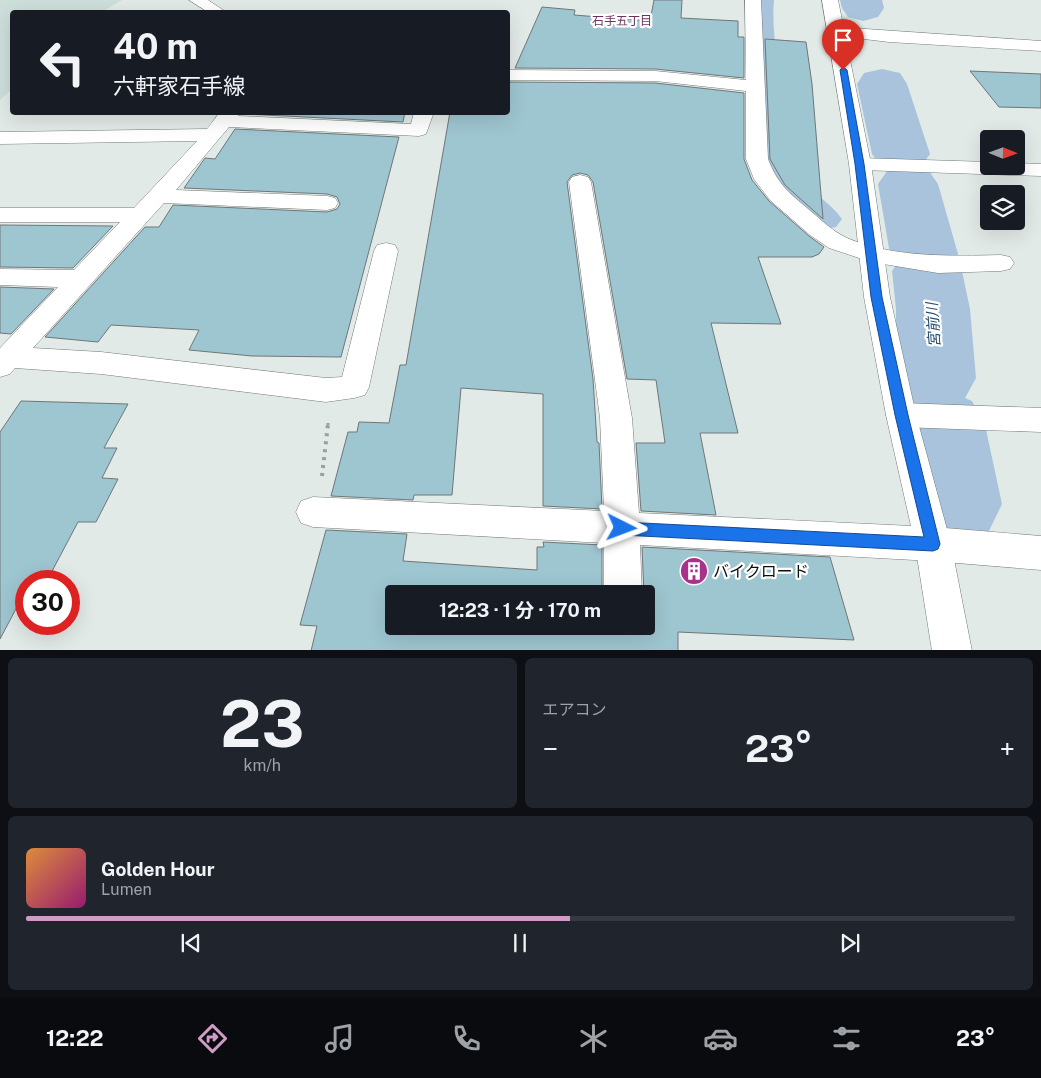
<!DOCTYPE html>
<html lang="ja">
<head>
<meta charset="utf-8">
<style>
	body { margin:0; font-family:"Public Sans","Noto Sans JP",sans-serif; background:#20242c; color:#f1f3f6; height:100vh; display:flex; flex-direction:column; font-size:19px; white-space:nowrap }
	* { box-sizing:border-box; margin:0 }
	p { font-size:16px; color:#9ea1a6 }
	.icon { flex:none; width:28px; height:28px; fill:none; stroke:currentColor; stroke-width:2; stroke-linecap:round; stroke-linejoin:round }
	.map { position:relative; height:650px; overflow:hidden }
	.sheet { display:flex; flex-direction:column; gap:8px; padding:8px; background:#0d0f14; flex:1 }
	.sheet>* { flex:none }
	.guide { position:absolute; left:10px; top:10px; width:500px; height:105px; border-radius:5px; box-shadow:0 5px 20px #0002; background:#171b24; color:#f1f3f6; overflow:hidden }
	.needle { width:32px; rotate:91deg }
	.tools { position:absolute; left:980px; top:130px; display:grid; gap:10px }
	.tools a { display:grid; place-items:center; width:45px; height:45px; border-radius:5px; background:#171b24; box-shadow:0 5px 20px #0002; font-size:25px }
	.speed { position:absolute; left:15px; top:570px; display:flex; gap:10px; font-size:25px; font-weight:700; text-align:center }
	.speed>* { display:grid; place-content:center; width:65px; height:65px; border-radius:50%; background:#171b24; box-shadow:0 5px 20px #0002; line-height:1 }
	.speed .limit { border:8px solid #d22; background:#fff; color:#111 }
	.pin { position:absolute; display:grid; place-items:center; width:42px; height:42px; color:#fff; margin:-51px -21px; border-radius:50% 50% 50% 0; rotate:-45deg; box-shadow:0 0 5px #0007 }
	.pin .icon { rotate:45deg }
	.me { position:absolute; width:55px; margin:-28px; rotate:93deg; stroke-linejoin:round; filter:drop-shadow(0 0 4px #0008) }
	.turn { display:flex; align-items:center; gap:18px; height:105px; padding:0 20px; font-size:22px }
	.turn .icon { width:65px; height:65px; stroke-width:2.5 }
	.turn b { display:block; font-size:35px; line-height:42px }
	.big { font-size:38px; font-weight:700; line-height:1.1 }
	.sheet .tile { flex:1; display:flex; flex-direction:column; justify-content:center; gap:8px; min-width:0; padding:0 18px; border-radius:8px; background:#20242c }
	.sheet .dial { align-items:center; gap:0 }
	.dial b { font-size:65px; line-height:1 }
	.song { display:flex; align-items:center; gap:15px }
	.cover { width:60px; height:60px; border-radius:8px; background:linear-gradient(135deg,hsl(30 70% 55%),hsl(320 70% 35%)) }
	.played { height:5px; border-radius:2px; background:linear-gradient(90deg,#d09cc5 55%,#363941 55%) }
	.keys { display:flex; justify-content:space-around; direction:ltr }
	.heat { display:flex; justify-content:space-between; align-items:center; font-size:28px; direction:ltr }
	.sheet .tiles { flex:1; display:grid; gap:8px; grid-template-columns:1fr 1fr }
	.tile:last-child { grid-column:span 2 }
	.trip { position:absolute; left:385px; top:585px; width:270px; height:50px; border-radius:5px; background:#171b24; box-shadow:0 5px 20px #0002; font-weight:700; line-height:50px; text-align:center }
	.tabs { display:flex; height:80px; justify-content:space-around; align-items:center; background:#090b0e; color:#9ea1a6 }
	.tabs .icon { width:35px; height:35px }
	.tabs .selected { color:#d09cc5 }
	.tabs b { font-size:22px; color:#f1f3f6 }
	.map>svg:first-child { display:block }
</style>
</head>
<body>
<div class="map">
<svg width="1041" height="651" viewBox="0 0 1041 651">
	<rect width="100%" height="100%" fill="#e2eae8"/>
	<path fill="#cddedb" d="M 0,0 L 122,0 L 102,12 L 12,12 L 12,89 L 0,100 Z"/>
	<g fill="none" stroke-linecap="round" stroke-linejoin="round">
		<path fill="#a8c3db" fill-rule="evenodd" d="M 750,0 L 774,0 C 771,33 779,63 782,96 C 784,122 777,147 793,170 C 806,190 829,200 842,219 L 836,227 C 827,229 819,231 810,227 C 790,218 756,174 751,153 C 747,134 753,115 752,96 C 751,63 745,33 750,0 Z
			M 925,288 C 940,292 946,296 954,309 L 948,319 C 926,326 916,322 904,302 L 910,292 Z"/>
		<path fill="#a8c3db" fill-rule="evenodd" d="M 840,0 L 882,0 L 884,8 L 878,17 L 863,21 L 848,17 L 842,8 Z
			M 882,69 L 900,73 L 907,84 L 930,154 L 921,166 L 915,168 L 929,171 L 938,184 L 958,254 L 954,259 L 962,271 L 970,309 L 976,378 L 965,398 L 972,401 L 985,425 L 1002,504 L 988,533 L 955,545 L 922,533 L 908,504 L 899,425 L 912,401 L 908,400 L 896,378 L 896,309 L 892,271 L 897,264 L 890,254 L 878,184 L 887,171 L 894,169 L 881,166 L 872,154 L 857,84 L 864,73 Z"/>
	</g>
	<path fill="#9ec6d0" stroke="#6f7678" d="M 654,0 L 682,0 L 681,18 L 738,21 L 738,37 L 744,37 L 744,78 L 655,69 L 515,68 L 542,7 L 575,10 L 574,15 L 650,21 Z
		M 765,39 L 806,42 L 812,84 L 823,219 L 785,185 L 770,159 Z
		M 970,71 L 1041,74 L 1041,108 L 999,107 Z
		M 510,82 L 655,83 L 744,93 L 744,159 L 752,180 L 769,201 L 809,236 L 824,247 L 819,254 L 812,257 L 758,257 L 781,324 L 711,323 L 738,433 L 700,433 L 716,515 L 641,511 L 636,443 L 665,443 L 656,380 L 627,379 L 593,182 L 588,175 L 580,173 L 572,175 L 567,182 L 593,379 L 597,442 L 599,443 L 602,509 L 543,506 L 543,394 L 461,388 L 452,495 L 414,495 L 413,500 L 331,496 L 348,432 L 357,432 L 359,422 L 389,423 L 400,365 L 406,365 L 450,112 L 508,112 L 508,88 Z
		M 246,112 L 405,112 L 403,122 L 245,114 Z
		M 235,129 L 399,137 L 341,357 L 252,356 L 189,350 L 199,330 L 111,325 L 98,342 L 45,337 L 145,227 L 159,227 L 173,205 L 327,212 L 337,209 L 340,204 L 337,197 L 327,194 L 184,188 L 205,158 L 215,159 Z
		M 0,225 L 113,226 L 73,268 L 0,267 Z
		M 0,287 L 54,289 L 11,334 L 0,333 Z
		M 21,401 L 128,404 L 104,448 L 117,448 L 102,478 L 118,479 L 96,522 L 78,522 L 50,575 L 35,575 L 31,581 L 26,581 L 26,590 L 0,639 L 0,432 Z
		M 326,530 L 407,534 L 403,561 L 537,570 L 537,547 L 544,547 L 543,542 L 602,545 L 602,594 L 394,594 L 394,626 L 646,626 L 646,594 L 644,594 L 642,547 L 830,557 L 854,640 L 678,632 L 678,651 L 311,651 L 317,626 L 300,625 Z"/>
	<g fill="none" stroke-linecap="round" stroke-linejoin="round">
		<defs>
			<path id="street" d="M 189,0 L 208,0 L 226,12 L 208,12 Z
				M 745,0 L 761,0 L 768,159 C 777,183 788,192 807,208 C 820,219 832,231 847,238 C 893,258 952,256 1001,255 L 1010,257 L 1014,263 L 1010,269 L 1001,271 L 938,273 L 871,262 L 829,248 L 810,235 L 770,200 L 754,179 L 746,159 L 746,91 L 655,81 L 508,80 L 508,70 L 655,71 L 746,80 Z
				M 837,27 L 1041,41 L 1041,51 L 889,42 L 831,35 L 829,32 L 831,29 Z
				M 220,112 L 240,112 L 238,116 L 411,124 L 414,112 L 434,112 L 426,134 L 419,136 L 229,127 L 176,190 L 327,196 L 335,198 L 338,203 L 335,208 L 327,210 L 164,203 L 33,348 L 101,352 L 326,378 L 342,377 L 374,251 L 377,245 L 386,243 L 395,245 L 398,251 L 369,387 L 365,395 L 354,398 L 326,402 L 101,374 L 15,368 L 10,374 L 0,377 L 0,348 L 58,287 L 0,285 L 0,269 L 74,270 L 120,222 L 0,222 L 0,208 L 134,208 L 197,141 L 0,144 L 0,132 L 207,129 Z
				M 860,158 L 989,162 L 989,166 L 1016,166 L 1016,163 L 1041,164 L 1041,176 L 860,170 L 852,169 L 849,164 L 852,159 Z
				M 580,175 L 588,177 L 591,182 L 632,418 L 639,513 L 933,527 L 1041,536 L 1041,570 L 933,561 L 640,545 L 642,594 L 604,594 L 604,543 L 313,527 L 301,523 L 296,512 L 301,501 L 313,497 L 604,511 L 600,418 L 569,182 L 572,177 Z
				M 901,403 L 1041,408 L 1041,432 L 901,427 L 890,424 L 886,415 L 890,406 Z"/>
			<path id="secondary" d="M 822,0 L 838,0 L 871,164 L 890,297 L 916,415 L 951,544 L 972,651 L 932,651 L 915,544 L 886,415 L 864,297 L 849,164 Z"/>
		</defs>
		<use href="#street" stroke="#737a79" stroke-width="1"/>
		<use href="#secondary" stroke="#737a79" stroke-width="1"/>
		<path stroke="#999f9e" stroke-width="3" stroke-dasharray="2.5 4" stroke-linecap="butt" d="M 328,425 L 328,423"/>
		<path stroke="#999f9e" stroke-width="4" stroke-dasharray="3 5" stroke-linecap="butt" d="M 322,476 L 328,424"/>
		<use href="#street" fill="#fff" fill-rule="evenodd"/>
		<use href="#secondary" fill="#fff" fill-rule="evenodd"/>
	</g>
	<path fill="#1a73e8" stroke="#114b97" d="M 843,67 L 847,70 L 864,164 L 882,297 L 908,415 L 940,544 L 938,549 L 933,551 L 622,535 L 617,533 L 615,528 L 617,524 L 622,522 L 924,537 L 895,415 L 871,297 L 855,164 L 840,70 Z"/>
	<defs>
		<symbol id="building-disc" viewBox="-11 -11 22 22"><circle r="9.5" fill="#a8328a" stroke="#fff"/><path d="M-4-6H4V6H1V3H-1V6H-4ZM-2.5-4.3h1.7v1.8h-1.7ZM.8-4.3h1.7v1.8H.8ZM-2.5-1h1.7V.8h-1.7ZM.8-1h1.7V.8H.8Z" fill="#fff"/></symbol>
	</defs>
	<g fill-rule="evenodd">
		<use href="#building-disc" x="678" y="555" width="32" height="32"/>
	</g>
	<g text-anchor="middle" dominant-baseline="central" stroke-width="4.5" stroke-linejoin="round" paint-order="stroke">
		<g font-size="12" fill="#6e335c" stroke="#fff">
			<text x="622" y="21">石手五丁目</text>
		</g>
		<g font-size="15" font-style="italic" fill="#244d70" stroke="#fff">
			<text transform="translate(933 325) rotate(-94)">宮前川</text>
		</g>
		<g font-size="16" fill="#0b0e0d" stroke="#fff" text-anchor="start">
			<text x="713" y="571">バイクロード</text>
		</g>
	</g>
</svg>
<div class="tools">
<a><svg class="needle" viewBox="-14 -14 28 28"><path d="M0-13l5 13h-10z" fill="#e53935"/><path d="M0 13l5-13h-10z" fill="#9ea1a6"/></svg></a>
<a><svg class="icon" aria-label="layers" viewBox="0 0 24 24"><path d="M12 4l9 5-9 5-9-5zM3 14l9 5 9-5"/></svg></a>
</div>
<div class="speed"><div class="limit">30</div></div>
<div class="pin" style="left:843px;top:70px;background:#d93025"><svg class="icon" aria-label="arrive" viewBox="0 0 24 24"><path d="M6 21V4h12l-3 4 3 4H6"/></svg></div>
<svg class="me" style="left:622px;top:528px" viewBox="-20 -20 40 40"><path d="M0-17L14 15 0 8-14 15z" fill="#1a73e8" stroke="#fff" stroke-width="4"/></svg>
<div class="trip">12:23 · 1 分 · 170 m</div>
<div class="guide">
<div class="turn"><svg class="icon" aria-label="left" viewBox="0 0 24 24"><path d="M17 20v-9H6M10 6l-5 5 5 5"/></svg><div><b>40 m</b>六軒家石手線</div></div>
</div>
</div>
<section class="sheet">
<div class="tiles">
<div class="tile dial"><b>23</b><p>km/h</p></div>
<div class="tile"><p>エアコン</p>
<div class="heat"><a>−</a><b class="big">23°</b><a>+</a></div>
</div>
<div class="tile">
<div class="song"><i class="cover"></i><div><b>Golden Hour</b><p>Lumen</p></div></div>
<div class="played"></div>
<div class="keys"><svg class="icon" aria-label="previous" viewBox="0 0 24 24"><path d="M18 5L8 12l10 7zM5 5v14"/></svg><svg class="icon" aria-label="pause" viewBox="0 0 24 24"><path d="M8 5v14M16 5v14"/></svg><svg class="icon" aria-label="next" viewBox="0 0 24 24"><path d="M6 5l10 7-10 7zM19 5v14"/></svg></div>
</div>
</div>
</section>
<nav class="tabs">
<b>12:22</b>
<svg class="icon selected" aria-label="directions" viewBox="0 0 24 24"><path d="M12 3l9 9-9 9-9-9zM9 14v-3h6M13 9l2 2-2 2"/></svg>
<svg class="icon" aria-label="music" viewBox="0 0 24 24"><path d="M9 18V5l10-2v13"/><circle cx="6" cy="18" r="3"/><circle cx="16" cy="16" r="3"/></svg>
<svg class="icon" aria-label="phone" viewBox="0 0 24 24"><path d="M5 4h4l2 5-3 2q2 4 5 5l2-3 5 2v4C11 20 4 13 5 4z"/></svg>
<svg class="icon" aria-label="climate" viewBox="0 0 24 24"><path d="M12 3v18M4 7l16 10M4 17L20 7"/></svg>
<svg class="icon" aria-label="car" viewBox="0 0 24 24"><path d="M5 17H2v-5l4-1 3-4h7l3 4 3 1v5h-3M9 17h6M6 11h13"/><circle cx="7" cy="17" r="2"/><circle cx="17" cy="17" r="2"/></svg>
<svg class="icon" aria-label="filters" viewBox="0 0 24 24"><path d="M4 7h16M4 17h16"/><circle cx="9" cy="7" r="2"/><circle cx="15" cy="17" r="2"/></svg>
<b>23°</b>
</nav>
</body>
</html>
